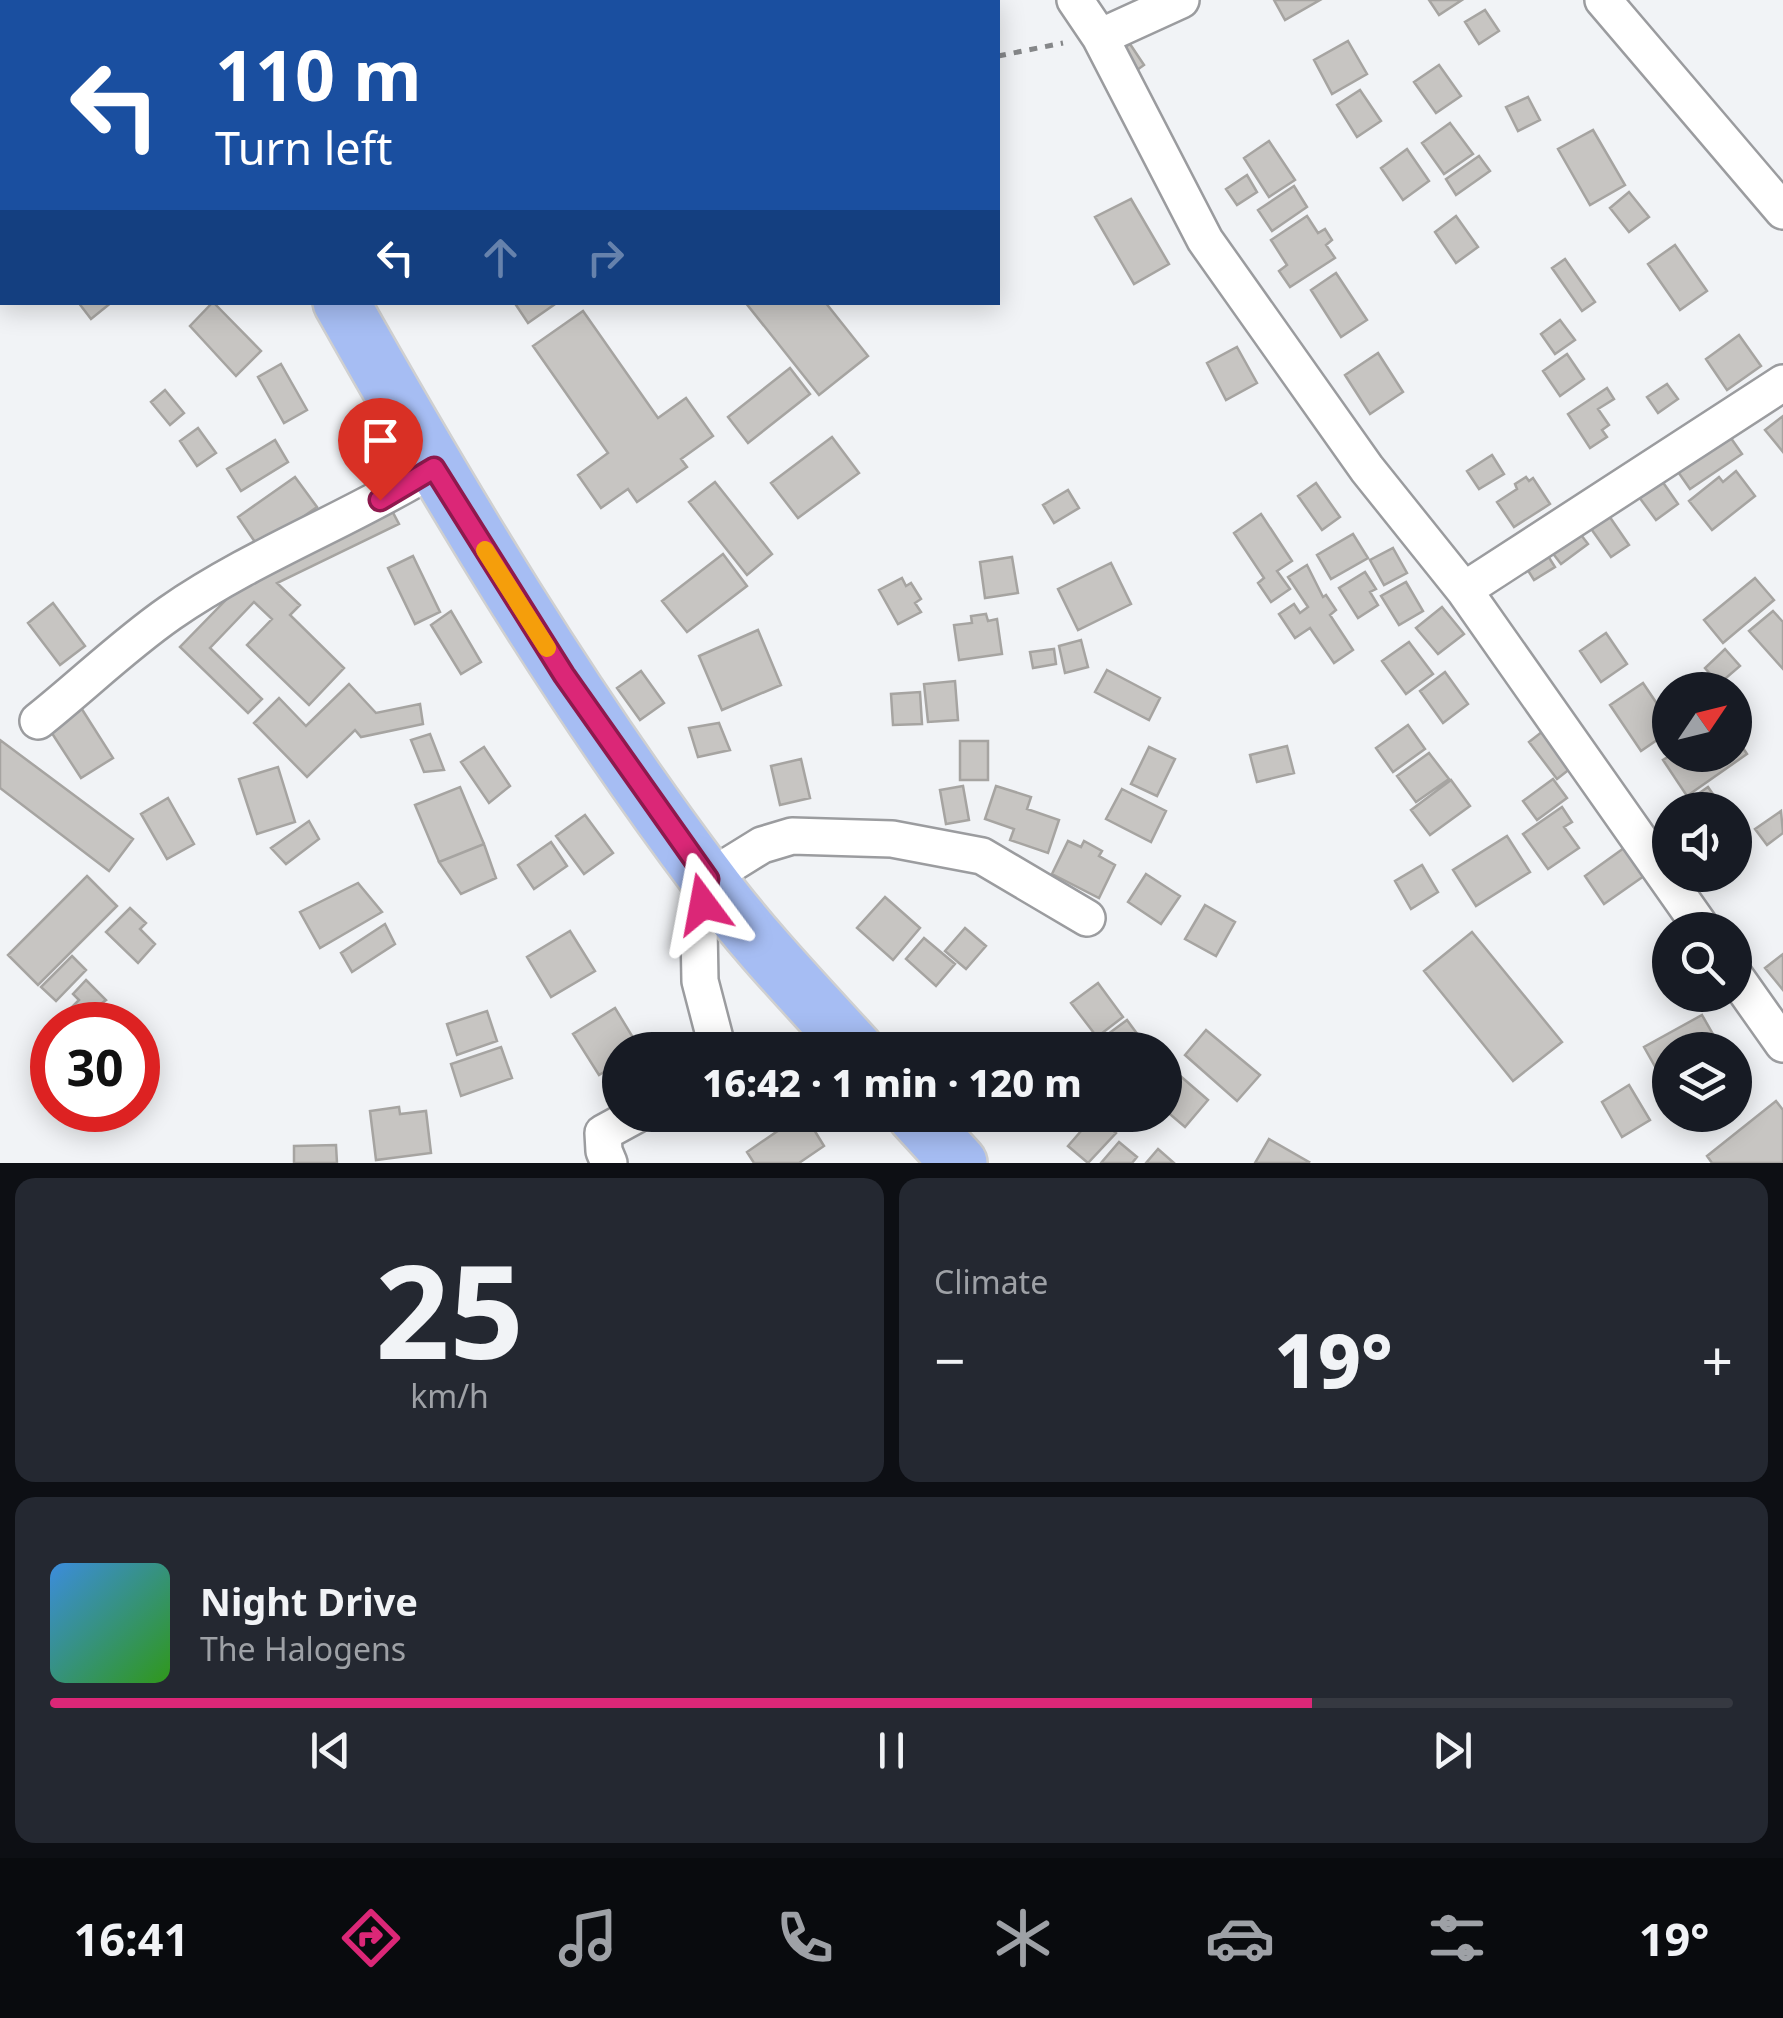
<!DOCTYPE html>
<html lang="en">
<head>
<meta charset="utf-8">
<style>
	body { margin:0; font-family:"Noto Sans",sans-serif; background:#242831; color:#f1f3f6; height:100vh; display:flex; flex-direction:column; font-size:38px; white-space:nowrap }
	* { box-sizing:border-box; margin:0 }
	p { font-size:32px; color:#9ea1a6 }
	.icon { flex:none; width:55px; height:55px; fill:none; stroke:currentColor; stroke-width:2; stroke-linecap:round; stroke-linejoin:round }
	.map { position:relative; height:1163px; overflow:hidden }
	.drawer { display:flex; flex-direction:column; gap:15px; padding:15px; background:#0d0f14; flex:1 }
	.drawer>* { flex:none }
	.guide { position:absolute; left:0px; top:0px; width:1000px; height:305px; box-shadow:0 5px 25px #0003; background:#1a4fa0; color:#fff; overflow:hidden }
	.needle { width:65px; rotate:55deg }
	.buttons { position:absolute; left:1652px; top:672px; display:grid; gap:20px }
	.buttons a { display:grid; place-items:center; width:100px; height:100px; border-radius:50%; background:#171b24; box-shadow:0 5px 25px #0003; font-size:50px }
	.speed { position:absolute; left:30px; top:1002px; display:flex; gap:20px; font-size:50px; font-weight:700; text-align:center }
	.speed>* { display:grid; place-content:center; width:130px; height:130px; border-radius:50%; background:#171b24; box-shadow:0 5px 25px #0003; line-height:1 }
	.speed .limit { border:15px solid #d22; background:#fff; color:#111 }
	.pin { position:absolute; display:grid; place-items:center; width:85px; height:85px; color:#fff; margin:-102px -42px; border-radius:50% 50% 50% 0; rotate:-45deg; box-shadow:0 0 10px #0007 }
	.pin .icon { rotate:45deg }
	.me { position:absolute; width:110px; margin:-55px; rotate:347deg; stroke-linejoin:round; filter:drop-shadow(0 0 8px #0008) }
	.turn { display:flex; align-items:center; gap:35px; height:210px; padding:0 50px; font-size:45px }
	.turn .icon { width:130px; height:130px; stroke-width:2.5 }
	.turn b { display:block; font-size:70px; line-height:85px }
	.lanes { display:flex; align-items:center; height:95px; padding:0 50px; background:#0003; justify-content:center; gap:50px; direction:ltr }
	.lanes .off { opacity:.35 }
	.big { font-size:75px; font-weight:800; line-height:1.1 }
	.drawer .widget { flex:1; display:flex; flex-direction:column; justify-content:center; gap:15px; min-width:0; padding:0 35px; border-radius:20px; background:#242831 }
	.drawer .dial { align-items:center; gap:0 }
	.dial b { font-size:130px; line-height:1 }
	.song { display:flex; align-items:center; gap:30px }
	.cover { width:120px; height:120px; border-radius:15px; background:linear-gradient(135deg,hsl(210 70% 55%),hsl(110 70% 35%)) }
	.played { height:10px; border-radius:5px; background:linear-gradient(90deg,#db2777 75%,#363941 75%) }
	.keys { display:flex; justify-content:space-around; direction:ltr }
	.heat { display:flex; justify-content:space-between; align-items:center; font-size:55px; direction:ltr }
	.drawer .tiles { flex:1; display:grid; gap:15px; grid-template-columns:1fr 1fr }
	.widget:last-child { grid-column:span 2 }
	.trip { position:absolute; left:602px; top:1032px; width:580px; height:100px; border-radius:50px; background:#171b24; box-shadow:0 5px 25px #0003; font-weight:800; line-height:100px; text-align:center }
	.menu { display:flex; height:160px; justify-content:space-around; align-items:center; background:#090b0e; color:#9ea1a6 }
	.menu .icon { width:70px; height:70px }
	.menu .active { color:#db2777 }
	.menu b { font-size:45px; color:#f1f3f6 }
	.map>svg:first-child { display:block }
</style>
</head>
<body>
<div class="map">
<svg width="1783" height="1163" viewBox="0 0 1783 1163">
	<rect width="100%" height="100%" fill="#f1f3f6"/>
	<path fill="#c7c5c2" stroke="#a6a4a1" stroke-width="2.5" d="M 457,0 L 495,0 L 496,2 L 458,2 Z
		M 1274,0 L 1320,0 L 1285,20 Z
		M 1429,0 L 1462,0 L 1439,15 Z
		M 1485,10 L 1499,31 L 1479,44 L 1465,22 Z
		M 1348,41 L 1367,74 L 1332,94 L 1314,60 Z
		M 1130,44 L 1144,65 L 1130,75 L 1116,53 Z
		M 1439,65 L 1461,96 L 1436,113 L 1414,82 Z
		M 1360,90 L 1381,121 L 1357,137 L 1337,105 Z
		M 1528,97 L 1540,120 L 1518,131 L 1506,107 Z
		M 1450,123 L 1473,154 L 1444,174 L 1422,143 Z
		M 1593,130 L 1625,185 L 1590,205 L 1558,149 Z
		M 1269,141 L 1295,180 L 1269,197 L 1244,158 Z
		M 1407,149 L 1429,181 L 1403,200 L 1381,168 Z
		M 1479,156 L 1490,171 L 1456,195 L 1446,179 Z
		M 1247,175 L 1257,192 L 1237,205 L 1226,189 Z
		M 1294,186 L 1307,207 L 1272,231 L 1258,210 Z
		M 1629,192 L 1649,217 L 1629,232 L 1610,208 Z
		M 1131,199 L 1169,264 L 1134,284 L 1095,217 Z
		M 1307,216 L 1318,233 L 1325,229 L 1332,240 L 1326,245 L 1335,258 L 1290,287 L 1279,271 L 1287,265 L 1271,240 Z
		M 1456,216 L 1478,247 L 1456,263 L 1435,232 Z
		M 1675,245 L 1707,291 L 1680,310 L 1648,264 Z
		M 1565,259 L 1595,302 L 1582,311 L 1552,268 Z
		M 1336,273 L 1367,320 L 1341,337 L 1311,290 Z
		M 78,302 L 112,302 L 91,319 Z
		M 213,302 L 261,351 L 236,376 L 190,326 Z
		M 514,302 L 558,302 L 528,323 Z
		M 745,302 L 825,302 L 868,356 L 819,395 Z
		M 583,311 L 658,418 L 686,398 L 713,436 L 681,459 L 687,467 L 637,502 L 628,489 L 601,508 L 578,475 L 608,453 L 533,346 Z
		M 1560,320 L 1575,340 L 1555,354 L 1541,334 Z
		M 1739,335 L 1761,366 L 1727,390 L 1706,359 Z
		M 1237,347 L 1257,383 L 1226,400 L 1207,363 Z
		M 1378,353 L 1403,392 L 1370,414 L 1345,375 Z
		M 1567,354 L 1584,379 L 1560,396 L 1543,371 Z
		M 281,364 L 307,410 L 284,423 L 258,377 Z
		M 790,368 L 810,394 L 748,443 L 728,417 Z
		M 1667,384 L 1678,399 L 1658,413 L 1647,397 Z
		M 1607,388 L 1614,399 L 1598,409 L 1609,425 L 1602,430 L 1607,437 L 1590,448 L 1568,414 Z
		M 165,390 L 184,413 L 170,425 L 151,402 Z
		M 1783,416 L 1783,452 L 1765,430 Z
		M 198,428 L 216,453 L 197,466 L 180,441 Z
		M 1726,431 L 1742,454 L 1690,489 L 1674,466 Z
		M 832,437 L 859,473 L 798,518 L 771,483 Z
		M 275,440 L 288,462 L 241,491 L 227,469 Z
		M 1492,455 L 1504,474 L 1479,489 L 1467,471 Z
		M 1736,471 L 1755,496 L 1712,530 L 1689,501 L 1719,477 L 1723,482 Z
		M 295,477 L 317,507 L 259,548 L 238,517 Z
		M 1526,477 L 1529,481 L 1533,478 L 1550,504 L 1514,527 L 1497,502 L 1517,489 L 1515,484 Z
		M 1662,481 L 1678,504 L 1656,520 L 1639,497 Z
		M 715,482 L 772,554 L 747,575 L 689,502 Z
		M 1316,483 L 1340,517 L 1322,530 L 1298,496 Z
		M 1068,490 L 1079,508 L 1054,523 L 1043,505 Z
		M 389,505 L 399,524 L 277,583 L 300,605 L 290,615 L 344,668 L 309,705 L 247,645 L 272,619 L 254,602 L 210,648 L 262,699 L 248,713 L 180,647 L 257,568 Z
		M 1605,510 L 1629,545 L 1611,557 L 1587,523 Z
		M 1261,514 L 1292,561 L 1277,571 L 1290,589 L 1271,602 L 1258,583 L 1264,578 L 1234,533 Z
		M 1575,527 L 1588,544 L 1561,564 L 1548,547 Z
		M 1353,534 L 1368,558 L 1331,579 L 1317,555 Z
		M 1393,548 L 1407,573 L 1384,585 L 1370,560 Z
		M 1543,548 L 1555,567 L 1534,580 L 1522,561 Z
		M 723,554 L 747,586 L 687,632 L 662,601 Z
		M 413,556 L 440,612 L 415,624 L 388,568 Z
		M 1012,557 L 1018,593 L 985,598 L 980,562 Z
		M 1111,563 L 1131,604 L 1078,630 L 1058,589 Z
		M 1307,565 L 1323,597 L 1326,595 L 1336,610 L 1330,615 L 1353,650 L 1334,663 L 1310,628 L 1295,638 L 1279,614 L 1294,604 L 1300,613 L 1308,607 L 1288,577 Z
		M 1365,572 L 1376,589 L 1370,592 L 1378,605 L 1358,618 L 1339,588 Z
		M 902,578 L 906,586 L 911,583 L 921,599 L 915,603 L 921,612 L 898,624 L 879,590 Z
		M 1755,578 L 1774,600 L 1723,643 L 1704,620 Z
		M 1406,582 L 1423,611 L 1399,625 L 1381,596 Z
		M 53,603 L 85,646 L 60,665 L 28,623 Z
		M 1442,607 L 1464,634 L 1438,654 L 1416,628 Z
		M 451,611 L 481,662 L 461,674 L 431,625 Z
		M 1773,611 L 1783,622 L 1783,669 L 1749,631 Z
		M 986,614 L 988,621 L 997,619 L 1002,654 L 959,660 L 954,625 L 972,623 L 971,616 Z
		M 758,630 L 781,685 L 722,710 L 699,656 Z
		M 1606,633 L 1627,664 L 1601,682 L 1580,651 Z
		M 1081,640 L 1088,667 L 1065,673 L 1059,646 Z
		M 1409,642 L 1433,674 L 1406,694 L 1382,661 Z
		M 1054,649 L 1056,664 L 1033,668 L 1030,652 Z
		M 1725,649 L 1740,666 L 1719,684 L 1705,668 Z
		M 1107,670 L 1160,698 L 1149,720 L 1095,692 Z
		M 641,671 L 664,703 L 640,720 L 617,688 Z
		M 1445,672 L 1468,704 L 1443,723 L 1420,691 Z
		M 955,681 L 958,720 L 928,722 L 924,684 Z
		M 1643,683 L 1670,723 L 1670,731 L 1641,751 L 1610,705 Z
		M 349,684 L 376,713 L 420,704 L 423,724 L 361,737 L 355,730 L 307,777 L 254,723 L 279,698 L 306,726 Z
		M 920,692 L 922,724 L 893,725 L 891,694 Z
		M 78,703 L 113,758 L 81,778 L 46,724 Z
		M 719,723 L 730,750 L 698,757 L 689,728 Z
		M 1408,725 L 1425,749 L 1393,772 L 1376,748 Z
		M 1543,731 L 1571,768 L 1557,779 L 1529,742 Z
		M 430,734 L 444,770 L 424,772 L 411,740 Z
		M 1735,736 L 1747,754 L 1687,796 L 1663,760 L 1671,755 L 1735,755 Z
		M 0,740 L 133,839 L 109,871 L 0,788 Z
		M 960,741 L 988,741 L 988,780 L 960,780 Z
		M 1287,746 L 1294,773 L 1257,782 L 1250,755 Z
		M 484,747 L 510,786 L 489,803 L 461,762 Z
		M 1149,747 L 1175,759 L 1157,796 L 1131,784 Z
		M 1429,753 L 1449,779 L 1416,802 L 1397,776 Z
		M 801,759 L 810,798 L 780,805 L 771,766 Z
		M 278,767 L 295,822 L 257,834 L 239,779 Z
		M 1553,779 L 1567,798 L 1537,820 L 1523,801 Z
		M 1451,780 L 1470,806 L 1430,835 L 1411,810 Z
		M 963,786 L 969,820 L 946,824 L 940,790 Z
		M 996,786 L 1031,797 L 1027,809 L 1059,820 L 1048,853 L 1010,840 L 1014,829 L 985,819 Z
		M 460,787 L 484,844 L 439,862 L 415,805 Z
		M 1708,787 L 1724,810 L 1690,810 L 1685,803 Z
		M 1122,789 L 1166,811 L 1151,842 L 1106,819 Z
		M 168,798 L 194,844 L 167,859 L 141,814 Z
		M 1562,807 L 1572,822 L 1564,827 L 1579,848 L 1548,869 L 1523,834 Z
		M 1781,811 L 1783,833 L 1767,845 L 1755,829 Z
		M 585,815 L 613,853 L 584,874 L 556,836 Z
		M 309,821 L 319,839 L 286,864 L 271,848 Z
		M 1507,836 L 1530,872 L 1476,906 L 1453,870 Z
		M 1068,841 L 1081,847 L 1084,841 L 1102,851 L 1099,856 L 1115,865 L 1099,898 L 1052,874 Z
		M 551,842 L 567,866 L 534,889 L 518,865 Z
		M 484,844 L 496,878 L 461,894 L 439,862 Z
		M 1624,848 L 1644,876 L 1604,904 L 1585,876 Z
		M 1422,865 L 1438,892 L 1411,909 L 1395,881 Z
		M 1146,874 L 1180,896 L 1161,924 L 1128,902 Z
		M 87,876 L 117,906 L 38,985 L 8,955 Z
		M 358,883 L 382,912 L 320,948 L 300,912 Z
		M 885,897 L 920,928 L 893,960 L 857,928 Z
		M 1205,905 L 1235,922 L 1216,956 L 1185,939 Z
		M 130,908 L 146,923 L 140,929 L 155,944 L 138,963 L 106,932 Z
		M 385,924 L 395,944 L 352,972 L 341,953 Z
		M 965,928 L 986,946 L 966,969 L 945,951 Z
		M 570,931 L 595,971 L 551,997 L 527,957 Z
		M 1472,932 L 1562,1042 L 1513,1081 L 1424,971 Z
		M 924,938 L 955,964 L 936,986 L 906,959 Z
		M 1783,954 L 1783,990 L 1765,968 Z
		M 72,956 L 86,970 L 56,1001 L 41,987 Z
		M 86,980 L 106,1000 L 81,1019 L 71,1008 L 79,1000 L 73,994 Z
		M 1098,983 L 1123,1017 L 1097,1037 L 1071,1003 Z
		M 615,1008 L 640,1049 L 620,1050 L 620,1062 L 599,1075 L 573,1034 Z
		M 487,1011 L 497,1041 L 457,1055 L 447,1024 Z
		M 1702,1015 L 1722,1050 L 1670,1050 L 1670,1093 L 1644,1047 Z
		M 1127,1020 L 1149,1050 L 1108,1050 L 1100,1040 Z
		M 1206,1030 L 1260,1075 L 1237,1101 L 1185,1055 Z
		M 501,1047 L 512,1078 L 461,1096 L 451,1064 Z
		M 1178,1074 L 1208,1100 L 1185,1127 L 1165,1110 L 1165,1090 Z
		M 1629,1085 L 1650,1120 L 1622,1137 L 1602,1102 Z
		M 1776,1101 L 1783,1110 L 1783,1163 L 1712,1163 L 1707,1156 Z
		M 399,1107 L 400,1114 L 426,1111 L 431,1153 L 376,1160 L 370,1111 Z
		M 790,1115 L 805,1115 L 824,1146 L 799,1163 L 754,1163 L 747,1152 L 779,1130 L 776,1124 Z
		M 1095,1115 L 1116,1133 L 1088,1163 L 1068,1146 Z
		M 1269,1139 L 1309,1162 L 1308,1163 L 1255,1163 Z
		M 1119,1142 L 1137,1157 L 1132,1163 L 1101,1163 Z
		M 336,1145 L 337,1163 L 294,1163 L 294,1146 Z
		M 1158,1149 L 1174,1163 L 1146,1163 Z"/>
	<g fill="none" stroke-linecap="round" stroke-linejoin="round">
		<defs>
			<path id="street" d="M 1075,0 L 1100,37 L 1205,240 L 1367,469 L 1464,590 L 1703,930
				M 1603,0 L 1783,211
				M 307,2 L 310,0
				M 1100,37 L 1181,0
				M 1464,590 L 1783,383
				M 38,721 C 82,686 124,645 170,613 C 252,556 349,520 434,468
				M 1735,976 L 1783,1044
				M 718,1050 L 700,981 L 699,928 L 707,879 L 762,845 L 792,836 L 892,839 L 982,856 L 1087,918
				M 609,1163 L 604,1151 L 603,1133 L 636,1115"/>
			<path id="secondary" d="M 103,2 L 104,0
				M 0,90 L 2,88"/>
			<path id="highway" d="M 179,0 L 180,2
				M 341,302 C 453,501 570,696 707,878 C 752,939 805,994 856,1050
				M 915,1115 L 959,1163"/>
		</defs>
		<use href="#street" stroke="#9b9c9f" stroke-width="40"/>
		<use href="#secondary" stroke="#9b9c9f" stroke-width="52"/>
		<use href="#highway" stroke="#d0d0d0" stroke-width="60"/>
		<path stroke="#858789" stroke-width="5" stroke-dasharray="8 8" stroke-linecap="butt" d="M 426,0 L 428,2
			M 679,0 L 686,2
			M 523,2 L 528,0
			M 998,56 L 1063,43"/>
		<use href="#street" stroke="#fff" stroke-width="35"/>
		<use href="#secondary" stroke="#e4ebfb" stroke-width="48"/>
		<use href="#highway" stroke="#a6bdf3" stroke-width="55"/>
	</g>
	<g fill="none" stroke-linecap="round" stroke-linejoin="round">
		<defs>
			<path id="route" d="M 380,500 L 434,468 L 564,675 L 708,879 L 703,904"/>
		</defs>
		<use href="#route" stroke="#8e194d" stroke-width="25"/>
		<use href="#route" stroke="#db2777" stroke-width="18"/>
		<path stroke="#f59e0b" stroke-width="18" d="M 485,550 L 547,648"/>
	</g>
</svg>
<div class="buttons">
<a><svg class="needle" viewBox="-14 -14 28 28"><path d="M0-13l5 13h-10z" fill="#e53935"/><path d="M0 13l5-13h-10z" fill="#9ea1a6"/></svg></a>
<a><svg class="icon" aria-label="sound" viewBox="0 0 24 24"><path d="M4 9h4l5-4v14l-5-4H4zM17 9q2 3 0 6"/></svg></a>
<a><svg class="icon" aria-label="search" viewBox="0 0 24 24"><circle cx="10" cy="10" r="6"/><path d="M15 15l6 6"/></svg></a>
<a><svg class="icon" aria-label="layers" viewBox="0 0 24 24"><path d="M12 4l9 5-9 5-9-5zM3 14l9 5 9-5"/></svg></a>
</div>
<div class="speed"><div class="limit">30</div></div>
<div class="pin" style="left:380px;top:500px;background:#d93025"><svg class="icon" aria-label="arrive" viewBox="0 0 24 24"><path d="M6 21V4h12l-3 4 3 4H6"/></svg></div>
<svg class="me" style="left:703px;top:904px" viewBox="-20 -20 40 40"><path d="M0-17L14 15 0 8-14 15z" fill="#db2777" stroke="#fff" stroke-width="4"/></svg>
<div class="trip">16:42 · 1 min · 120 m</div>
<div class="guide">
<div class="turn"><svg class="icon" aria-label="left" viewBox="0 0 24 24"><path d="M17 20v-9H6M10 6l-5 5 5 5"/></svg><div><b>110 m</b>Turn left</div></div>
<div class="lanes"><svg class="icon" aria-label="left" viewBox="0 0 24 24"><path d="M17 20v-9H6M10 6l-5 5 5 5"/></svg><svg class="icon off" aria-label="ahead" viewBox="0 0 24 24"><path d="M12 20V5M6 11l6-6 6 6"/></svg><svg class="icon off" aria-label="right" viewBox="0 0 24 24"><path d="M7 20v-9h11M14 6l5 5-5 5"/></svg></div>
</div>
</div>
<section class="drawer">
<div class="tiles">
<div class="widget dial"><b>25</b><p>km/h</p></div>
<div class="widget"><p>Climate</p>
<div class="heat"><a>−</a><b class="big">19°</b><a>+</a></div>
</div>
<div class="widget">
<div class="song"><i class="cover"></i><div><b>Night Drive</b><p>The Halogens</p></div></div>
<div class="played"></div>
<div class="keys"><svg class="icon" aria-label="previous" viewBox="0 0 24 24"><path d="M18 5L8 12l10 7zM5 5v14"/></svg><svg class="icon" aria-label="pause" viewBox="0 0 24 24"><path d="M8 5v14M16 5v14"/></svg><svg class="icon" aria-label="next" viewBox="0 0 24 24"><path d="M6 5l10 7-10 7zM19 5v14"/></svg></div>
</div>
</div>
</section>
<nav class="menu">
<b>16:41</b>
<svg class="icon active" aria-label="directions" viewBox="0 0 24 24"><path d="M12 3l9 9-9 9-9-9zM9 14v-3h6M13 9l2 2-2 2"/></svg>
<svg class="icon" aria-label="music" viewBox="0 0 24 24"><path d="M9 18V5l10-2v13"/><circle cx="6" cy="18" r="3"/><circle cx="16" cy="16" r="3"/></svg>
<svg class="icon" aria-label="phone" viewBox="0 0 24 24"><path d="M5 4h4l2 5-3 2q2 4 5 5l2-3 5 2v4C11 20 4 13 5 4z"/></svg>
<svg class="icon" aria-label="climate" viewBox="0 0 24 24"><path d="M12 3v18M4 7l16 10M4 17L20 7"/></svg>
<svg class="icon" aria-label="car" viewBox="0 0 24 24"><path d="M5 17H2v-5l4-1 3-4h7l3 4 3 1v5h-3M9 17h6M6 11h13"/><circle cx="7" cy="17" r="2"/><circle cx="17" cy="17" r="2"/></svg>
<svg class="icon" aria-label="filters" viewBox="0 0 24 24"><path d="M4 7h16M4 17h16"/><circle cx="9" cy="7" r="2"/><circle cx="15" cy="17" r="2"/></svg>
<b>19°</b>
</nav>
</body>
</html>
